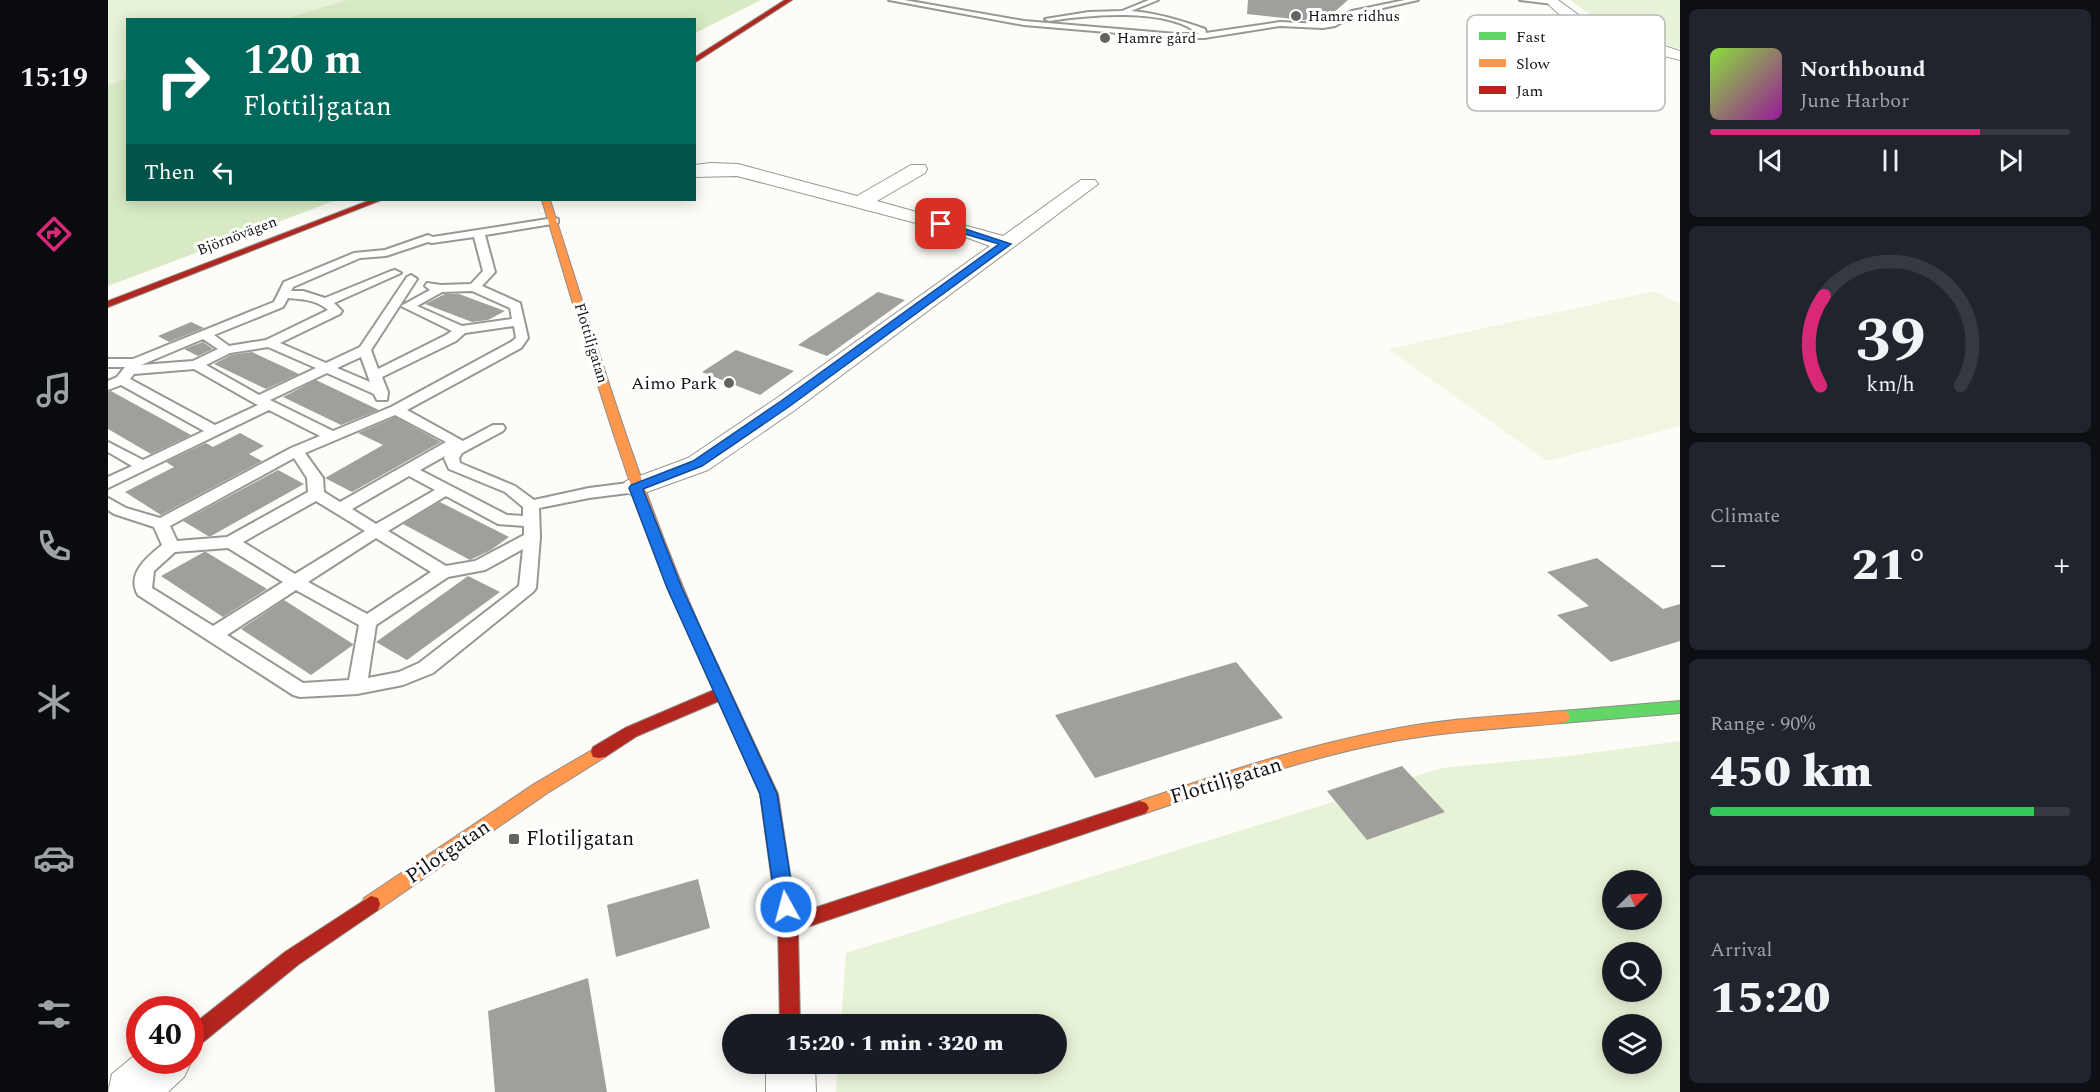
<!DOCTYPE html>
<html lang="en">
<head>
<meta charset="utf-8">
<style>
	body { margin:0; font-family:Spectral,serif; background:#20242c; color:#f1f3f6; height:100vh; display:flex; flex-direction:column; font-size:22px; white-space:nowrap }
	* { box-sizing:border-box; margin:0 }
	p { font-size:20px; color:#9ea1a6 }
	.icon { flex:none; width:33px; height:33px; fill:none; stroke:currentColor; stroke-width:2; stroke-linecap:round; stroke-linejoin:round }
	.map { position:relative; flex:1; overflow:hidden }
	.side { display:flex; flex-direction:column; gap:9px; padding:9px; background:#0d0f14; width:420px }
	.side>* { flex:none }
	.top-card { position:absolute; left:18px; top:18px; width:570px; height:183px; border-radius:0px; box-shadow:0 3px 15px #0003; background:#00695c; color:#fff; overflow:hidden }
	.needle { width:39px; rotate:66deg }
	.controls { position:absolute; left:1494px; top:870px; display:grid; gap:12px }
	.controls a { display:grid; place-items:center; width:60px; height:60px; border-radius:50%; background:#171b24; box-shadow:0 3px 15px #0003; font-size:30px }
	.speed { position:absolute; left:18px; top:996px; display:flex; gap:12px; font-size:30px; font-weight:700; text-align:center }
	.speed>* { display:grid; place-content:center; width:78px; height:78px; border-radius:50%; background:#171b24; box-shadow:0 3px 15px #0003; line-height:1 }
	.speed .limit { border:9px solid #d22; background:#fff; color:#111 }
	.pin { position:absolute; display:grid; place-items:center; width:51px; height:51px; color:#fff; margin:-26px; border-radius:12px; box-shadow:0 3px 9px #0006 }
	.me { position:absolute; width:66px; margin:-33px; rotate:353deg; stroke-linejoin:round; filter:drop-shadow(0 0 4px #0008) }
	.turn { display:flex; align-items:center; gap:21px; height:126px; padding:0 18px; font-size:27px }
	.turn .icon { width:78px; height:78px; stroke-width:2.5 }
	.turn b { display:block; font-size:42px; line-height:51px }
	.then { display:flex; align-items:center; height:57px; padding:0 18px; background:#0003; gap:12px; font-size:22px }
	.big { font-size:45px; font-weight:800; line-height:1.1 }
	.side .card { flex:1; display:flex; flex-direction:column; justify-content:center; gap:9px; min-width:0; padding:0 21px; border-radius:9px; background:#20242c }
	.side .dial { align-items:center; gap:0 }
	.dial svg { height:156px; overflow:visible; fill:none; stroke:#363941; stroke-width:7; stroke-linecap:round; text-anchor:middle }
	.dial text { fill:#f1f3f6; stroke:none }
	.song { display:flex; align-items:center; gap:18px }
	.cover { width:72px; height:72px; border-radius:9px; background:linear-gradient(135deg,hsl(90 70% 55%),hsl(300 70% 35%)) }
	.played { height:6px; border-radius:3px; background:linear-gradient(90deg,#db2777 75%,#363941 75%) }
	.keys { display:flex; justify-content:space-around; direction:ltr }
	.heat { display:flex; justify-content:space-between; align-items:center; font-size:33px; direction:ltr }
	.charge { height:9px; border-radius:4px; background:linear-gradient(90deg,#34c759 90%,#363941 0) }
	.trip { position:absolute; left:614px; top:1014px; width:345px; height:60px; border-radius:30px; background:#171b24; box-shadow:0 3px 15px #0003; font-weight:800; line-height:60px; text-align:center }
	main { display:flex; flex:1; min-height:0 }
	.tabs { display:flex; flex-direction:column; width:108px; justify-content:space-around; align-items:center; background:#090b0e; color:#9ea1a6 }
	.tabs .icon { width:42px; height:42px }
	.tabs .active { color:#db2777 }
	.tabs b { font-size:27px; color:#f1f3f6 }
	.map>svg:first-child { display:block }
</style>
</head>
<body>
<main>
<nav class="tabs">
<b>15:19</b>
<svg class="icon active" aria-label="directions" viewBox="0 0 24 24"><path d="M12 3l9 9-9 9-9-9zM9 14v-3h6M13 9l2 2-2 2"/></svg>
<svg class="icon" aria-label="music" viewBox="0 0 24 24"><path d="M9 18V5l10-2v13"/><circle cx="6" cy="18" r="3"/><circle cx="16" cy="16" r="3"/></svg>
<svg class="icon" aria-label="phone" viewBox="0 0 24 24"><path d="M5 4h4l2 5-3 2q2 4 5 5l2-3 5 2v4C11 20 4 13 5 4z"/></svg>
<svg class="icon" aria-label="climate" viewBox="0 0 24 24"><path d="M12 3v18M4 7l16 10M4 17L20 7"/></svg>
<svg class="icon" aria-label="car" viewBox="0 0 24 24"><path d="M5 17H2v-5l4-1 3-4h7l3 4 3 1v5h-3M9 17h6M6 11h13"/><circle cx="7" cy="17" r="2"/><circle cx="17" cy="17" r="2"/></svg>
<svg class="icon" aria-label="filters" viewBox="0 0 24 24"><path d="M4 7h16M4 17h16"/><circle cx="9" cy="7" r="2"/><circle cx="15" cy="17" r="2"/></svg>
</nav>
<div class="map">
<svg width="1572" height="1092" viewBox="0 0 1572 1092">
	<rect width="100%" height="100%" fill="#fdfcf7"/>
	<path fill="#e7f3d7" fill-rule="evenodd" d="M 0,0 L 238,0 L 177,19 L 20,20 L 19,78 L 0,85 Z
		M 1462,0 L 1572,0 L 1572,49 L 1522,33 L 1487,18 Z
		M 1572,741 L 1572,1092 L 728,1092 L 730,1064 L 948,1064 L 948,1024 L 733,1024 L 738,953 L 1334,768 L 1460,756 ZM 1504,880 L 1544,880 L 1544,920 L 1504,920 ZM 1504,952 L 1544,952 L 1544,992 L 1504,992 ZM 1504,1024 L 1544,1024 L 1544,1064 L 1504,1064 Z"/>
	<path fill="#d8eac5" d="M 238,0 L 653,0 L 587,33 L 586,20 L 177,19 Z
		M 19,78 L 20,200 L 228,200 L 0,286 L 0,85 Z"/>
	<path fill="#f0f6e1" d="M 1547,291 L 1572,304 L 1572,426 L 1439,461 L 1280,349 Z"/>
	<path fill="#a19f9c" d="M 1140,0 L 1240,0 L 1215,22 L 1139,14 Z
		M 770,292 L 797,300 L 719,356 L 690,345 Z
		M 337,294 L 351,294 L 397,311 L 380,320 L 364,322 L 317,304 Z
		M 83,322 L 96,328 L 61,342 L 50,336 Z
		M 95,342 L 105,349 L 90,356 L 76,349 Z
		M 628,350 L 686,371 L 652,395 L 594,372 Z
		M 144,352 L 191,374 L 158,389 L 106,364 L 123,355 Z
		M 208,380 L 271,410 L 233,425 L 175,397 Z
		M 3,391 L 83,435 L 43,454 L 0,429 L 0,392 Z
		M 287,417 L 333,442 L 244,492 L 217,478 L 275,445 L 250,433 Z
		M 132,433 L 156,446 L 141,454 L 154,461 L 53,515 L 17,492 L 66,467 L 58,462 L 98,443 L 105,447 Z
		M 170,470 L 196,484 L 103,536 L 100,536 L 75,521 Z
		M 332,502 L 401,537 L 383,550 L 362,560 L 295,524 Z
		M 96,552 L 98,552 L 159,589 L 115,617 L 53,576 Z
		M 1489,558 L 1555,609 L 1572,604 L 1572,641 L 1503,662 L 1449,615 L 1481,606 L 1439,572 Z
		M 360,576 L 392,592 L 299,660 L 268,642 Z
		M 176,600 L 245,644 L 245,645 L 203,675 L 133,629 Z
		M 1128,662 L 1175,718 L 987,778 L 947,715 Z
		M 1294,766 L 1337,812 L 1259,840 L 1219,791 Z
		M 590,879 L 602,928 L 508,957 L 499,905 Z
		M 480,978 L 499,1092 L 387,1092 L 380,1011 Z"/>
	<g fill="none" stroke-linecap="round" stroke-linejoin="round">
		<defs>
			<path id="lane" d="M 781,0 L 796,0 L 916,21 L 1069,34 L 1091,34 C 1058,7 981,15 941,21 L 937,19 L 981,12 L 1014,11 L 1041,0 L 1050,0 L 1023,11 C 1049,13 1072,20 1097,29 L 1098,33 L 1172,22 L 1215,24 L 1244,11 L 1297,0 L 1310,0 L 1248,14 L 1227,26 L 1215,28 L 1172,26 L 1096,38 L 1069,38 L 916,25 Z
				M 1412,0 L 1445,0 L 1448,2 L 1445,4 Z
				M 446,218 L 450,219 L 450,223 L 377,235 L 387,272 L 374,286 L 412,303 L 420,338 L 413,348 L 299,410 L 355,441 L 385,425 L 395,425 L 397,428 L 395,431 L 354,453 L 351,458 L 352,463 L 407,486 L 426,500 L 481,488 L 528,482 L 533,484 L 536,487 L 533,490 L 528,492 L 481,498 L 431,508 L 432,537 L 428,588 L 425,592 L 325,673 L 295,685 L 249,694 L 192,697 L 185,695 L 30,595 C 18,574 39,557 54,545 L 46,527 L 6,514 L 0,510 L 0,498 L 18,508 L 52,518 L 183,448 L 212,436 L 161,410 L 0,488 L 0,477 L 24,466 L 0,452 L 0,442 L 35,460 L 96,431 L 13,385 L 0,390 L 0,381 L 9,377 L 17,367 L 0,367 L 0,359 L 25,359 L 166,302 L 176,282 L 246,253 L 277,250 L 320,235 L 325,237 ZM 366,237 L 375,271 L 363,284 L 333,285 L 319,283 L 317,286 L 322,290 L 293,306 L 344,331 L 338,335 L 270,369 L 263,350 L 309,279 L 303,275 L 299,277 L 252,347 L 218,363 L 172,343 L 232,314 L 234,311 L 226,303 L 293,273 L 287,270 L 283,271 L 217,298 L 195,291 L 183,291 L 185,287 L 252,258 L 278,256 L 320,242 L 324,243 ZM 364,291 L 402,308 L 404,319 L 354,326 L 309,306 L 334,292 ZM 180,298 C 194,299 209,300 220,310 L 158,340 L 121,346 L 106,335 L 175,307 ZM 406,326 L 408,338 L 403,342 L 283,407 L 225,431 L 162,400 L 219,373 L 266,394 L 269,400 L 279,400 L 280,392 L 274,377 L 348,341 L 357,333 ZM 95,339 L 110,349 L 85,361 L 33,365 ZM 160,347 L 208,368 L 151,395 L 98,365 L 122,353 ZM 253,357 L 262,382 L 229,368 ZM 86,369 L 146,403 L 150,405 L 107,425 L 22,379 L 26,374 ZM 287,415 L 338,442 L 232,502 L 216,492 L 215,478 L 197,453 ZM 337,456 L 336,458 L 341,469 L 397,492 L 415,507 L 415,516 L 399,515 L 312,470 ZM 186,458 L 199,478 L 200,492 L 119,537 L 69,541 L 62,526 ZM 301,476 L 327,490 L 268,524 L 244,509 ZM 338,496 L 390,524 L 416,526 L 416,535 L 367,561 L 338,566 L 280,531 ZM 208,501 L 257,531 L 187,574 L 135,542 ZM 268,538 L 323,572 L 259,614 L 200,582 ZM 120,548 L 175,582 L 105,626 L 44,588 L 46,571 L 67,552 ZM 415,549 L 411,586 L 311,663 L 291,672 L 260,678 L 268,625 L 340,577 L 377,570 ZM 188,590 L 251,625 L 241,680 L 195,683 L 119,635 Z"/>
			<path id="street" d="M 1437,0 L 1450,0 L 1472,16 L 1489,24 L 1572,51 L 1572,60 C 1531,50 1463,34 1437,0 Z
				M 603,163 L 630,164 L 749,196 L 803,165 L 817,165 L 819,169 L 817,173 L 769,201 L 895,236 L 973,180 L 987,180 L 990,184 L 687,410 L 600,470 L 528,496 L 518,493 L 513,487 L 518,481 L 580,458 L 669,398 L 882,246 L 846,233 L 629,176 L 586,177 L 586,165 Z
				M 32,1051 L 32,1060 L 82,1060 L 82,1057 L 84,1060 L 76,1077 L 60,1092 L 0,1092 L 4,1074 Z
				M 658,1064 L 707,1064 L 708,1092 L 658,1092 Z"/>
			<path id="fast" d="M 1572,701 L 1572,713 L 1454,723 L 1448,721 L 1446,717 L 1448,713 L 1454,711 Z"/>
			<path id="slow" d="M 434,200 L 442,200 C 488,344 531,488 592,627 L 590,631 L 580,631 L 578,627 C 518,488 477,344 434,200 Z
				M 1454,711 L 1460,713 L 1462,717 L 1460,721 L 1454,723 C 1398,728 1342,731 1286,741 C 1199,757 1116,787 1032,815 L 1026,813 L 1023,808 L 1026,803 C 1111,774 1197,745 1286,729 C 1341,718 1398,716 1454,711 Z
				M 491,746 L 497,747 L 499,752 L 497,757 L 438,794 L 270,910 L 263,912 L 256,910 L 254,904 L 256,898 L 426,784 Z"/>
			<path id="jam" d="M 677,0 L 684,0 L 586,63 L 586,58 Z
				M 263,200 L 273,200 L 0,307 L 0,301 Z
				M 585,622 L 590,623 L 592,627 L 670,794 L 688,914 L 1032,801 L 1038,803 L 1041,808 L 1038,813 L 690,930 L 692,1024 L 672,1024 L 670,925 L 652,794 L 611,701 L 529,736 L 497,757 L 491,758 L 485,757 L 483,752 L 485,747 L 517,728 L 606,690 L 578,627 L 580,623 Z
				M 263,896 L 270,898 L 272,904 L 270,910 L 191,964 L 89,1047 L 82,1050 L 82,1027 L 177,952 Z"/>
		</defs>
		<use href="#lane" stroke="#979795" stroke-width="4"/>
		<use href="#street" stroke="#979795" stroke-width="2"/>
		<use href="#fast" stroke="#8e8d8b" stroke-width="2"/>
		<use href="#slow" stroke="#8e8d8b" stroke-width="2"/>
		<use href="#jam" stroke="#8e8d8b" stroke-width="2"/>
		<use href="#lane" fill="#fffffe" fill-rule="evenodd"/>
		<use href="#street" fill="#fffffe" fill-rule="evenodd"/>
		<use href="#fast" fill="#63d668" fill-rule="evenodd"/>
		<use href="#slow" fill="#ff974d" fill-rule="evenodd"/>
		<use href="#jam" fill="#b3261e" fill-rule="evenodd"/>
	</g>
	<path fill="#1a73e8" stroke="#114b97" stroke-width="1.5" d="M 833,221 L 903,244 L 682,406 L 594,466 L 535,489 L 574,588 L 669,794 L 687,907 L 684,913 L 678,915 L 671,913 L 668,907 L 652,794 L 559,588 L 521,488 L 523,485 L 585,461 L 673,401 L 891,244 L 830,226 L 829,224 Z"/>
	<g fill="#646362" stroke="#fff" stroke-width="2">
		<circle cx="1188" cy="16" r="6"/>
		<circle cx="997" cy="38" r="6"/>
		<circle cx="621" cy="383" r="6"/>
		<rect x="400" y="833" width="12" height="12" rx="3"/>
	</g>
	<g text-anchor="middle" dominant-baseline="central" stroke-width="6" stroke-linejoin="round" paint-order="stroke">
		<g font-size="15" fill="#111" stroke="#fff" text-anchor="start">
			<text x="1200" y="16">Hamre ridhus</text>
			<text x="1009" y="38">Hamre gård</text>
		</g>
		<g font-size="15" fill="#111" stroke="#fff">
			<text transform="translate(129 236) rotate(-21)">Björnövägen</text>
			<text transform="translate(483 343) rotate(73)">Flottiljgatan</text>
		</g>
		<g font-size="18" fill="#111" stroke="#fff" text-anchor="end">
			<text x="609" y="383">Aimo Park</text>
		</g>
		<g font-size="21" fill="#111" stroke="#fff">
			<text transform="translate(1118 781) rotate(-17)">Flottiljgatan</text>
			<text transform="translate(340 852) rotate(-34)">Pilotgatan</text>
		</g>
		<g font-size="21" fill="#111" stroke="#fff" text-anchor="start">
			<text x="418" y="839">Flotiljgatan</text>
		</g>
	</g>
	<rect x="1359" y="15" width="198" height="96" rx="9" fill="#fff" stroke="#b8b8b8" stroke-width="1.5"/>
	<rect x="1371" y="32" width="27" height="8" fill="#63d668"/>
	<rect x="1371" y="59" width="27" height="8" fill="#ff974d"/>
	<rect x="1371" y="86" width="27" height="8" fill="#b3261e"/>
	<g font-size="16" fill="#111">
		<text x="1408" y="42">Fast</text>
		<text x="1408" y="69">Slow</text>
		<text x="1408" y="96">Jam</text>
	</g>
</svg>
<div class="controls">
<a><svg class="needle" viewBox="-14 -14 28 28"><path d="M0-13l5 13h-10z" fill="#e53935"/><path d="M0 13l5-13h-10z" fill="#9ea1a6"/></svg></a>
<a><svg class="icon" aria-label="search" viewBox="0 0 24 24"><circle cx="10" cy="10" r="6"/><path d="M15 15l6 6"/></svg></a>
<a><svg class="icon" aria-label="layers" viewBox="0 0 24 24"><path d="M12 4l9 5-9 5-9-5zM3 14l9 5 9-5"/></svg></a>
</div>
<div class="speed"><div class="limit">40</div></div>
<div class="pin" style="left:833px;top:224px;background:#d93025"><svg class="icon" aria-label="arrive" viewBox="0 0 24 24"><path d="M6 21V4h12l-3 4 3 4H6"/></svg></div>
<svg class="me" style="left:678px;top:907px" viewBox="-20 -20 40 40"><circle r="17" fill="#1a73e8" stroke="#fff" stroke-width="3"/><path d="M0-11L8 9 0 5-8 9z" fill="#fff"/></svg>
<div class="trip">15:20 · 1 min · 320 m</div>
<div class="top-card">
<div class="turn"><svg class="icon" aria-label="right" viewBox="0 0 24 24"><path d="M7 20v-9h11M14 6l5 5-5 5"/></svg><div><b>120 m</b>Flottiljgatan</div></div>
<div class="then">Then<svg class="icon" aria-label="left" viewBox="0 0 24 24"><path d="M17 20v-9H6M10 6l-5 5 5 5"/></svg></div>
</div>
</div>
<section class="side">
<div class="card">
<div class="song"><i class="cover"></i><div><b>Northbound</b><p>June Harbor</p></div></div>
<div class="played"></div>
<div class="keys"><svg class="icon" aria-label="previous" viewBox="0 0 24 24"><path d="M18 5L8 12l10 7zM5 5v14"/></svg><svg class="icon" aria-label="pause" viewBox="0 0 24 24"><path d="M8 5v14M16 5v14"/></svg><svg class="icon" aria-label="next" viewBox="0 0 24 24"><path d="M6 5l10 7-10 7zM19 5v14"/></svg></div>
</div>
<div class="card dial"><svg viewBox="0 0 100 80">
<path d="M14 69A42 42 0 1 1 86 69"/>
<path d="M14 69A42 42 0 0 1 16 23" stroke="#db2777"/>
<text x="50" y="56" font-size="32" font-weight="700">39</text>
<text x="50" y="72" font-size="11">km/h</text>
</svg></div>
<div class="card"><p>Climate</p>
<div class="heat"><a>−</a><b class="big">21°</b><a>+</a></div>
</div>
<div class="card"><p>Range · 90%</p><b class="big">450 km</b><div class="charge"></div></div>
<div class="card"><p>Arrival</p><b class="big">15:20</b></div>
</section>
</main>
</body>
</html>
